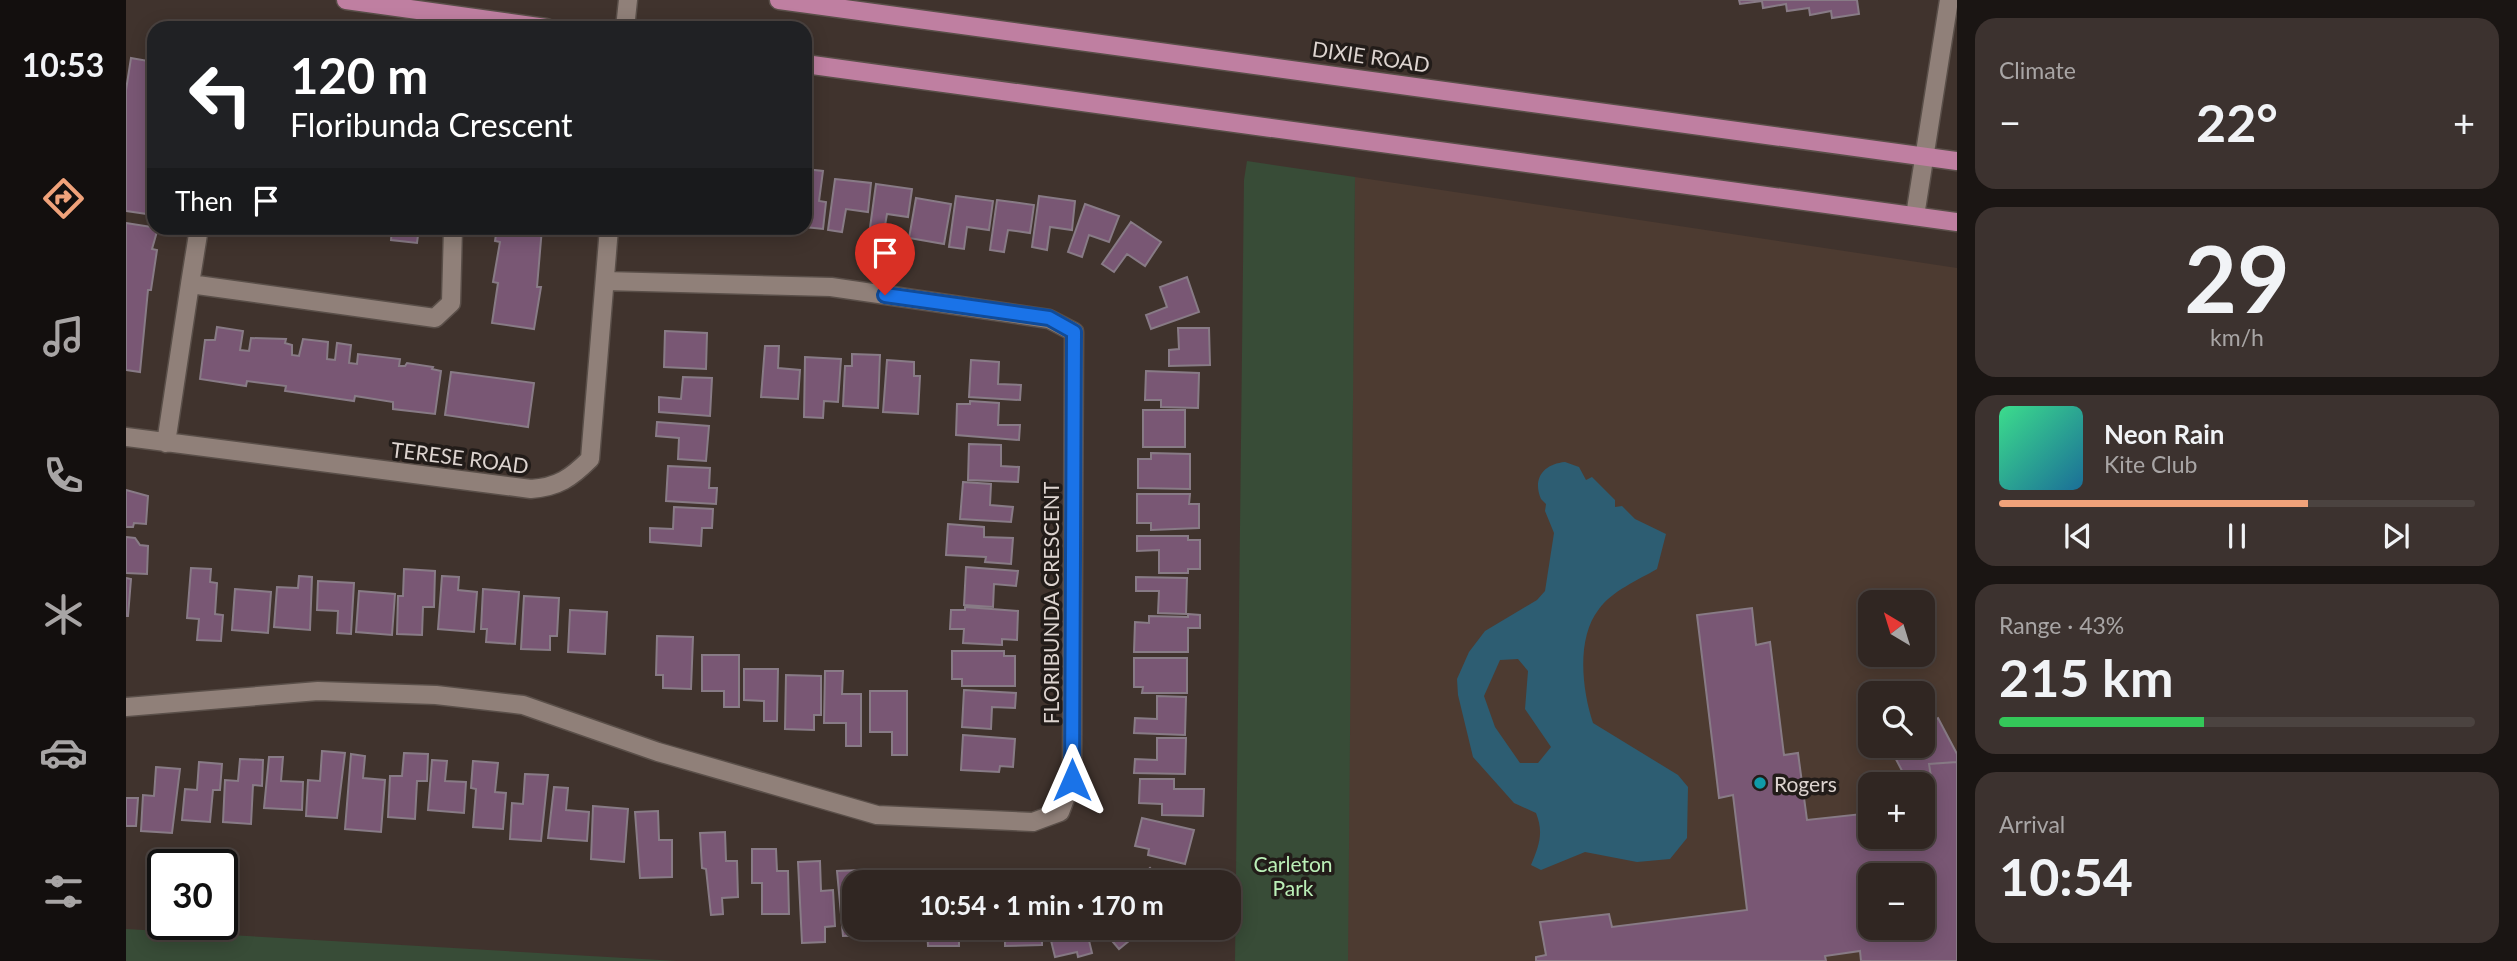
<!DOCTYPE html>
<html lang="en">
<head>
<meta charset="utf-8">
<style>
	body { margin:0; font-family:Lato,sans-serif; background:#3c322f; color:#f1f3f6; height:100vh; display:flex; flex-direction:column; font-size:26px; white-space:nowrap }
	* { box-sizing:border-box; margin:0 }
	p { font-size:23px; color:#a8a5a5 }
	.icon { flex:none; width:38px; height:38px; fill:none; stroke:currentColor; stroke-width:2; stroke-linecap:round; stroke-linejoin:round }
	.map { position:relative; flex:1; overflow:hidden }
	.panel { display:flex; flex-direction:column; gap:18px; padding:18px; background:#1a1513; width:560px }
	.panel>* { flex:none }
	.top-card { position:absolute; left:21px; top:21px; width:665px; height:214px; border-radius:21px; box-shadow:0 4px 18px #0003,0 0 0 2px #4b4340; background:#202124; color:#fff; overflow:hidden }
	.needle { width:46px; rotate:322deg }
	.tools { position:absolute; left:1732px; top:590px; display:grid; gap:14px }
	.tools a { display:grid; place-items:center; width:77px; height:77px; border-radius:14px; background:#302622; box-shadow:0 4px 18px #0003,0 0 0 2px #4b4340; font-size:35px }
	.speed { position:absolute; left:21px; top:849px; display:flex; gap:14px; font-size:35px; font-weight:700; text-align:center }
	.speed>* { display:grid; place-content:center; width:91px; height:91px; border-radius:50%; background:#302622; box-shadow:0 4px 18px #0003,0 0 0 2px #4b4340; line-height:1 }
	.speed .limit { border:4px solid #111; border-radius:10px; background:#fff; color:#111 }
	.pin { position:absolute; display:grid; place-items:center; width:60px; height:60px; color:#fff; margin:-72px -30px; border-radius:50% 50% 50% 0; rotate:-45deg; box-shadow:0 0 7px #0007 }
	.pin .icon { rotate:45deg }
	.me { position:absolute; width:77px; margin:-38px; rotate:0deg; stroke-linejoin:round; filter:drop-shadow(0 0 5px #0008) }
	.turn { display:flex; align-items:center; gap:24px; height:147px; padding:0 28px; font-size:32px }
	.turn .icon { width:91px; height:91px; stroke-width:2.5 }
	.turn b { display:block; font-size:49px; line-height:60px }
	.then { display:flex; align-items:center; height:66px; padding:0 28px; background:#0003; gap:14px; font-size:26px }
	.big { font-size:52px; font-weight:700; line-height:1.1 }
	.panel .card { flex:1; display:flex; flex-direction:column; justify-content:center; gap:10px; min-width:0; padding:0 24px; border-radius:21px; background:#3c322f }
	.panel .dial { align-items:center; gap:0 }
	.dial b { font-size:91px; line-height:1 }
	.song { display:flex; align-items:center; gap:21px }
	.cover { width:84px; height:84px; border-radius:10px; background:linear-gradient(135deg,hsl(150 70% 55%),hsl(200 70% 35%)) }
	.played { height:7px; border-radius:4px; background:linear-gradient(90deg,#f0a27a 65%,#4b4340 65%) }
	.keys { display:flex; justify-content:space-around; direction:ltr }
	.heat { display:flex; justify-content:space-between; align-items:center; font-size:38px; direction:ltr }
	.charge { height:10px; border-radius:5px; background:linear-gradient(90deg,#34c759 43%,#4b4340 0) }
	.trip { position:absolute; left:716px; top:870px; width:399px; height:70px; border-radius:21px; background:#302622; box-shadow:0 4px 18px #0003,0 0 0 2px #4b4340; font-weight:700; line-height:70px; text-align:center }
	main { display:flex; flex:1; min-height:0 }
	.tab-bar { display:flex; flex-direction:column; width:126px; justify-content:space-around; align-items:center; background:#130f0e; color:#a8a5a5 }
	.tab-bar .icon { width:49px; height:49px }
	.tab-bar .active { color:#f0a27a }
	.tab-bar b { font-size:32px; color:#f1f3f6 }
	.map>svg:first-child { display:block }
</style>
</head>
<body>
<main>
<nav class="tab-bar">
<b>10:53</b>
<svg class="icon active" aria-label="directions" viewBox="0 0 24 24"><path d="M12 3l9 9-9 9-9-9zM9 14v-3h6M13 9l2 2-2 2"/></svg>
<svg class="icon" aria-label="music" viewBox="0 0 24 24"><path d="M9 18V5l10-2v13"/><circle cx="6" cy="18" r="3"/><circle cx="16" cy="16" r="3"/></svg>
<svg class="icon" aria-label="phone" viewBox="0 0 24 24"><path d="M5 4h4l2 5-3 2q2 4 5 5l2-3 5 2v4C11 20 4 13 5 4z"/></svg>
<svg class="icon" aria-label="climate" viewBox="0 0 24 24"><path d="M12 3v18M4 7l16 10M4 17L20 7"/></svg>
<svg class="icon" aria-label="car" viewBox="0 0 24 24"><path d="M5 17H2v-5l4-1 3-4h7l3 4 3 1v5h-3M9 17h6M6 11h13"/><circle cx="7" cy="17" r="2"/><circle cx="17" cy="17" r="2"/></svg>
<svg class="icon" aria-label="filters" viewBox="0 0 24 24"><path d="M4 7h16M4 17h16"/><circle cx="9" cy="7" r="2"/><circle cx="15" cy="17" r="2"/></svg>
</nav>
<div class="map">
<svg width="1831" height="961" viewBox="0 0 1831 961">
	<rect width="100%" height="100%" fill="#40332d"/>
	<path fill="#4d3b31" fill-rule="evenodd" d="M 1229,177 L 1831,268 L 1831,961 L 1221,961 ZM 1745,602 L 1797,602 L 1797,654 L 1745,654 ZM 1745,693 L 1797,693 L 1797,746 L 1745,746 ZM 1745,784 L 1797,784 L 1797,836 L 1745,836 ZM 1745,875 L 1797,875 L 1797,928 L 1745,928 Z"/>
	<path fill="#384c37" d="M 1121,161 L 1229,177 L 1222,961 L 1109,961 L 1118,180 Z
		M 0,929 L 551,961 L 0,961 Z"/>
	<path fill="#2d5d72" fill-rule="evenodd" d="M 1439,462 L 1453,467 L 1460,480 L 1466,477 L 1489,500 L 1489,507 L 1496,506 L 1509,519 L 1540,534 L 1531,569 C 1512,580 1486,591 1473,609 C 1450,638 1456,690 1467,723 L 1552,775 L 1562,787 L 1561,838 L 1544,859 L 1511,862 L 1459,852 L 1415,870 L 1405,865 C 1413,846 1418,833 1410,813 L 1388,803 L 1347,757 L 1332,695 L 1331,679 L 1343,652 L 1359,631 L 1411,600 L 1419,591 L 1428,533 L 1419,511 L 1420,504 L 1415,499 C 1406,478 1418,464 1439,462 ZM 1392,659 L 1402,671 L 1399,709 L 1425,747 L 1412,763 L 1394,763 L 1369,727 L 1358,696 L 1374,660 Z"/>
	<path fill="#795774" stroke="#887b86" stroke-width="2" fill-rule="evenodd" d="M 1613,0 L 1731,0 L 1733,14 L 1706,18 L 1705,11 L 1684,15 L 1683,8 L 1661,11 L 1660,4 L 1637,8 L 1636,1 L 1614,4 Z
		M 5,58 L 28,62 L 28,193 L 24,192 L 23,198 L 28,199 L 28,215 L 0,211 L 0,90 Z
		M 679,169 L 697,171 L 693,201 L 700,202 L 697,229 L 679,227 Z
		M 709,179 L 745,183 L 742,212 L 720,209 L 716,232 L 702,230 Z
		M 750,184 L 786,189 L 782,217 L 761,214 L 757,237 L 743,235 Z
		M 830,196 L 867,201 L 863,230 L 841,227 L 838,249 L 823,247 Z
		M 913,196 L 949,201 L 946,230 L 924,227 L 921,250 L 906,247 Z
		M 790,198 L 825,204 L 818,244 L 783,238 Z
		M 871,200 L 908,205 L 904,233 L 882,230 L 878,252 L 864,250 Z
		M 959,204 L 993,216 L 983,242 L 963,235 L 956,257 L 942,252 Z
		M 1005,222 L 1035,242 L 1019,266 L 1001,254 L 988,272 L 976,264 Z
		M 0,223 L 32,228 L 26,249 L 31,250 L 25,290 L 22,290 L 14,372 L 0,370 Z
		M 266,228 L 293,228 L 291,243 L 265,240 Z
		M 371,228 L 416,228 L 411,287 L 415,287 L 408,329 L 366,323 L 372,283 L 367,282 L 374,242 L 369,241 Z
		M 1061,277 L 1073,312 L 1025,329 L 1020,315 L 1041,307 L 1034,287 Z
		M 91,327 L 117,331 L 114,350 L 123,351 L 125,338 L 160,339 L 159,343 L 166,345 L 166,355 L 173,356 L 177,339 L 202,342 L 201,359 L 209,360 L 211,343 L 225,345 L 223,363 L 231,364 L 232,354 L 274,359 L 273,366 L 279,366 L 281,363 L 307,367 L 306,369 L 315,371 L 309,414 L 267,409 L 267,402 L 229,396 L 228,401 L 159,391 L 160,386 L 121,381 L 120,386 L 74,379 L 79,340 L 89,340 Z
		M 1052,328 L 1083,328 L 1084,365 L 1043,366 L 1043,350 L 1053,349 Z
		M 539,331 L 581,333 L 580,369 L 538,367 Z
		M 639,346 L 653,346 L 652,368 L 674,370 L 672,399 L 635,397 Z
		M 726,354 L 754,355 L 752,408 L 717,406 L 719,366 L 726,366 Z
		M 679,357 L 715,359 L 712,402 L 698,401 L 697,418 L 678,417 Z
		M 761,360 L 788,362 L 788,376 L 794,376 L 792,414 L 757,412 Z
		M 845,360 L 873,362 L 872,384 L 895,385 L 894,400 L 843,397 Z
		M 1020,371 L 1073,373 L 1072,408 L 1035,407 L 1035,400 L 1019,400 Z
		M 325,372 L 408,383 L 402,427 L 319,415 Z
		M 557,377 L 586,378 L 584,416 L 533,412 L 533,397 L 555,399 Z
		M 844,401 L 873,403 L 872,425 L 894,425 L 893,440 L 830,435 L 831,404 L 844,404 Z
		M 1017,410 L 1059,410 L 1059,447 L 1017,447 Z
		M 531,422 L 583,426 L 580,461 L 552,459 L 553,438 L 530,436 Z
		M 843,444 L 875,445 L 875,466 L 893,467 L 892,482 L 842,480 Z
		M 1025,453 L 1064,454 L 1064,489 L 1012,488 L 1012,459 L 1025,459 Z
		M 542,466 L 584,468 L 583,488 L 591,488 L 590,504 L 540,501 Z
		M 837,482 L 865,484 L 864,505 L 887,507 L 885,522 L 834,519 Z
		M 0,490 L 22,496 L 20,524 L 8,523 L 7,527 L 0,527 Z
		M 1011,494 L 1064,494 L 1063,504 L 1073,504 L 1073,528 L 1025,530 L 1025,523 L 1011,523 Z
		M 548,507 L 587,509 L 586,528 L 576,528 L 575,546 L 524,542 L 524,528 L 547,529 Z
		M 822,524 L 858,527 L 858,537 L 887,538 L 885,564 L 859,562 L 860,557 L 820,555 Z
		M 1011,536 L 1062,536 L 1062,540 L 1074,540 L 1074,569 L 1062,569 L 1062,573 L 1033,573 L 1033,550 L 1011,551 Z
		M 0,537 L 9,538 L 14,545 L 22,546 L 21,574 L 0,573 Z
		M 840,567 L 892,571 L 890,586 L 868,584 L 867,607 L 838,605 Z
		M 65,568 L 85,569 L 84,582 L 91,583 L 89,614 L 97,615 L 95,641 L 71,640 L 73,619 L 61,618 Z
		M 278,569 L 309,571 L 308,607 L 297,607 L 296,635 L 271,634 L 272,596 L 277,596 Z
		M 173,576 L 186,577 L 184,630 L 148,627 L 151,587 L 172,588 Z
		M 316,576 L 333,577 L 332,590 L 351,592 L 348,632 L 312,629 Z
		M 1010,577 L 1061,578 L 1060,614 L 1032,613 L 1033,591 L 1010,591 Z
		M 0,578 L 5,579 L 2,616 L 0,616 Z
		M 192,581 L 228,583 L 225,634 L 211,633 L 212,611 L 191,610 Z
		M 109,589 L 145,592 L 142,633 L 106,630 Z
		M 357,589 L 393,592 L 389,644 L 360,642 L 361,629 L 355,629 Z
		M 233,591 L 269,594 L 266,635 L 230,632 Z
		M 398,596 L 433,598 L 431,636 L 424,636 L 424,650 L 395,649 Z
		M 839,607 L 892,611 L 891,640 L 876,639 L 876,645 L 837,643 L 838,629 L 824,629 L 825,610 L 839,610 Z
		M 1626,608 L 1630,645 L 1644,642 L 1658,755 L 1672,753 L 1681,820 L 1745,813 L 1745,836 L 1797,836 L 1797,790 L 1807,789 L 1803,764 L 1831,762 L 1831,961 L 1735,961 L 1734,951 L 1699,956 L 1700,961 L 1410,961 L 1410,957 L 1420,955 L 1414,922 L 1483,914 L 1486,927 L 1621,910 L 1607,795 L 1593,798 L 1571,615 ZM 1745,875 L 1797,875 L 1797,928 L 1745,928 Z
		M 444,610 L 481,612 L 479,654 L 442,652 Z
		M 1062,614 L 1074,615 L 1074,628 L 1062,628 L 1062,652 L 1008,652 L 1009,622 L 1023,623 L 1023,616 L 1062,617 Z
		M 531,636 L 567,637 L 565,689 L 537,688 L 537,675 L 530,675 Z
		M 826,651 L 878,651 L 878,656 L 889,656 L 889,686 L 836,686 L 836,679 L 826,679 Z
		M 576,655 L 613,655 L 613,707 L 598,707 L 598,691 L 576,691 Z
		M 1008,658 L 1061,658 L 1061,693 L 1016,693 L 1017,687 L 1008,687 Z
		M 618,669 L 652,669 L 651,721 L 638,721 L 638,701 L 618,700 Z
		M 699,671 L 717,671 L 716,694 L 735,694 L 735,746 L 720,746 L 720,723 L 698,723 Z
		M 660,675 L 695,676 L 695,715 L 688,715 L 688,730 L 659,729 Z
		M 838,690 L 890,693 L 889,708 L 866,707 L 865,729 L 836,727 Z
		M 744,691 L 781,691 L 781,755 L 766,755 L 766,732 L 744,732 Z
		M 1031,696 L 1060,697 L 1059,735 L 1008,733 L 1009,718 L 1031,719 Z
		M 1812,718 L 1831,754 L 1831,762 L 1803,764 L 1807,789 L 1797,790 L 1797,784 L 1783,784 L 1763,746 L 1797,746 L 1797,726 Z
		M 837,735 L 889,739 L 887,767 L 874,766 L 873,772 L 835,770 Z
		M 1031,738 L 1060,738 L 1059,774 L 1008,773 L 1009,759 L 1031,760 Z
		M 196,751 L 219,753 L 211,818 L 180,816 L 182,780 L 194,781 Z
		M 278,753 L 302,754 L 301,781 L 291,781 L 289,819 L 262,817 L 264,776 L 276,776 Z
		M 225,754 L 239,756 L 237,778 L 259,780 L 255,832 L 219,829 Z
		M 143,757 L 157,757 L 155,781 L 177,782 L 176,810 L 138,808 Z
		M 114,759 L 137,760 L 136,786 L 127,785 L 125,824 L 97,822 L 99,780 L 112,781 Z
		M 306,760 L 321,761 L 319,781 L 340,782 L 338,813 L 302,810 Z
		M 347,761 L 372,763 L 369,792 L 380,793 L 377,829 L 347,827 L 350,789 L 345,788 Z
		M 73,762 L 96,764 L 94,790 L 87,790 L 84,822 L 56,820 L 59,789 L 71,790 Z
		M 30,767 L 54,769 L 46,833 L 15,831 L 17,795 L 28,796 Z
		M 399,774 L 422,775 L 415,841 L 384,839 L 386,803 L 397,804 Z
		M 1014,779 L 1048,779 L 1048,789 L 1078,789 L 1077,816 L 1036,815 L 1036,804 L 1013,803 Z
		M 428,787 L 442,788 L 440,810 L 463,812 L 461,841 L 422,838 Z
		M 0,798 L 12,798 L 10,826 L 0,826 Z
		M 467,806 L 502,809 L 498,862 L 465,859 Z
		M 532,811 L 533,840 L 546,840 L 546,877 L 514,878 L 509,812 Z
		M 1016,818 L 1068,830 L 1059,864 L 1022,855 L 1023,849 L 1009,846 Z
		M 599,832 L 600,861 L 611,861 L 612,897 L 596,898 L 597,914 L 585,915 L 580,869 L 576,868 L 574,833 Z
		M 626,849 L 650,849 L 651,871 L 662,871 L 663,914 L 636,914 L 636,883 L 626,883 Z
		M 694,861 L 695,891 L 707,890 L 709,926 L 699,927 L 699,942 L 676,943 L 672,862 Z
		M 1024,868 L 1037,882 L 1009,882 Z
		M 736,870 L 737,882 L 728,882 L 728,928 L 749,928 L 750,935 L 717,936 L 711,871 Z
		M 801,928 L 833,928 L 833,946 L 802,946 Z
		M 841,928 L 864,928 L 864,937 L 841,938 Z
		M 879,928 L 916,928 L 916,945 L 879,946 Z
		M 922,928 L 960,928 L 966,953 L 952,957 L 951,952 L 929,957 Z
		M 975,928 L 1010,928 L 1014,932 L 993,949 Z"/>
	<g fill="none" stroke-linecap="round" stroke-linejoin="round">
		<defs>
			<path id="minor" d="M 499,28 L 502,0
				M 1789,216 L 1823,0
				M 64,284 L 73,228
				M 0,437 L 405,489 C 432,487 445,478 464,459 L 483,228
				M 40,443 L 64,284 L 309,318 L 325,303 L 327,228
				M 0,707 L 192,691 L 310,695 L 397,705 L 532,752 L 751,815 L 907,822 L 934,812 L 946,780 L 948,332 L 923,319 L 705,287 L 479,281"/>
			<path id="major" d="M 220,0 L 420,28
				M 653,0 L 1831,161
				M 679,64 L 1831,222"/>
		</defs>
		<use href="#minor" stroke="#5a4f49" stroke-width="21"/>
		<use href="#major" stroke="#5a4f49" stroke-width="21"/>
		<use href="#minor" stroke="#908079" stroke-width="18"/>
		<use href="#major" stroke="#bf7fa1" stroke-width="18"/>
	</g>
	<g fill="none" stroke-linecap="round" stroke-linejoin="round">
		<defs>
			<path id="route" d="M 759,295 L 923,318 L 948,332 L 946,780"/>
		</defs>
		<use href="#route" stroke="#114b97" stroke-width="18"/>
		<use href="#route" stroke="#1a73e8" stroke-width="12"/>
	</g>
	<circle fill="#0f9aa8" stroke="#221c19" stroke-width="2.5" cx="1634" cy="783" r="7"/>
	<g text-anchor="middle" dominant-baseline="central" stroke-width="7" stroke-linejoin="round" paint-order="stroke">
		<g font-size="21" fill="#ddd4d0" stroke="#221c19">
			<text transform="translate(1245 56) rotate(8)">DIXIE ROAD</text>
			<text transform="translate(334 457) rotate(7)">TERESE ROAD</text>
			<text transform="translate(924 603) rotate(-90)">FLORIBUNDA CRESCENT</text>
		</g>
		<g font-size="21" fill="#ddd4d0" stroke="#221c19" text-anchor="start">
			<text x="1648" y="783">Rogers</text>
		</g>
		<g font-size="21" fill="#bbefb7" stroke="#221c19">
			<text x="1167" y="863">Carleton<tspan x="1167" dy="24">Park</tspan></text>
		</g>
	</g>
</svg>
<div class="tools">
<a><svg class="needle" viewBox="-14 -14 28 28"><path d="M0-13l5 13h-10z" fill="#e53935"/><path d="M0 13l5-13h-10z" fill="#a8a5a5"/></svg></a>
<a><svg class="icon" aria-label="search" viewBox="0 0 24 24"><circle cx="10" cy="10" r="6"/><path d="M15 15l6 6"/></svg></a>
<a>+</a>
<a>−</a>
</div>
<div class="speed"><div class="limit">30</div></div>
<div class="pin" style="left:759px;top:295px;background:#d93025"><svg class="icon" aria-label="arrive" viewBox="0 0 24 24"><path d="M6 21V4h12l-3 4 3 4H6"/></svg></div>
<svg class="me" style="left:946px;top:780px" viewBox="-20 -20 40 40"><path d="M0-17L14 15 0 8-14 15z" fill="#1a73e8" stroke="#fff" stroke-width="4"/></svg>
<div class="trip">10:54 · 1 min · 170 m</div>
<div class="top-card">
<div class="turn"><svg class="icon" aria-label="left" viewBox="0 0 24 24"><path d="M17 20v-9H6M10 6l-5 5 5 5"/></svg><div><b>120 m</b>Floribunda Crescent</div></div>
<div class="then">Then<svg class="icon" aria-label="arrive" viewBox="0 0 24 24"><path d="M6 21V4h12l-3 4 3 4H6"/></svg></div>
</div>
</div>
<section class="panel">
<div class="card"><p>Climate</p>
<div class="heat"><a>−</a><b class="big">22°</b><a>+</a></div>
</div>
<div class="card dial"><b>29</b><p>km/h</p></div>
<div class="card">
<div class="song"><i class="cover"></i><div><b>Neon Rain</b><p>Kite Club</p></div></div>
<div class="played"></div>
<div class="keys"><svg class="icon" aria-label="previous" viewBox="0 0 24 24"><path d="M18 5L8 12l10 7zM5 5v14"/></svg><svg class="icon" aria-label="pause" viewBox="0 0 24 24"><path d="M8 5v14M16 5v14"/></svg><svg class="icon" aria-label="next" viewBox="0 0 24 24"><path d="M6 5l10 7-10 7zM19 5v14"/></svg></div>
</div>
<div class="card"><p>Range · 43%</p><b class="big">215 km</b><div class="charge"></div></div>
<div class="card"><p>Arrival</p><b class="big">10:54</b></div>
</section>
</main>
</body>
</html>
